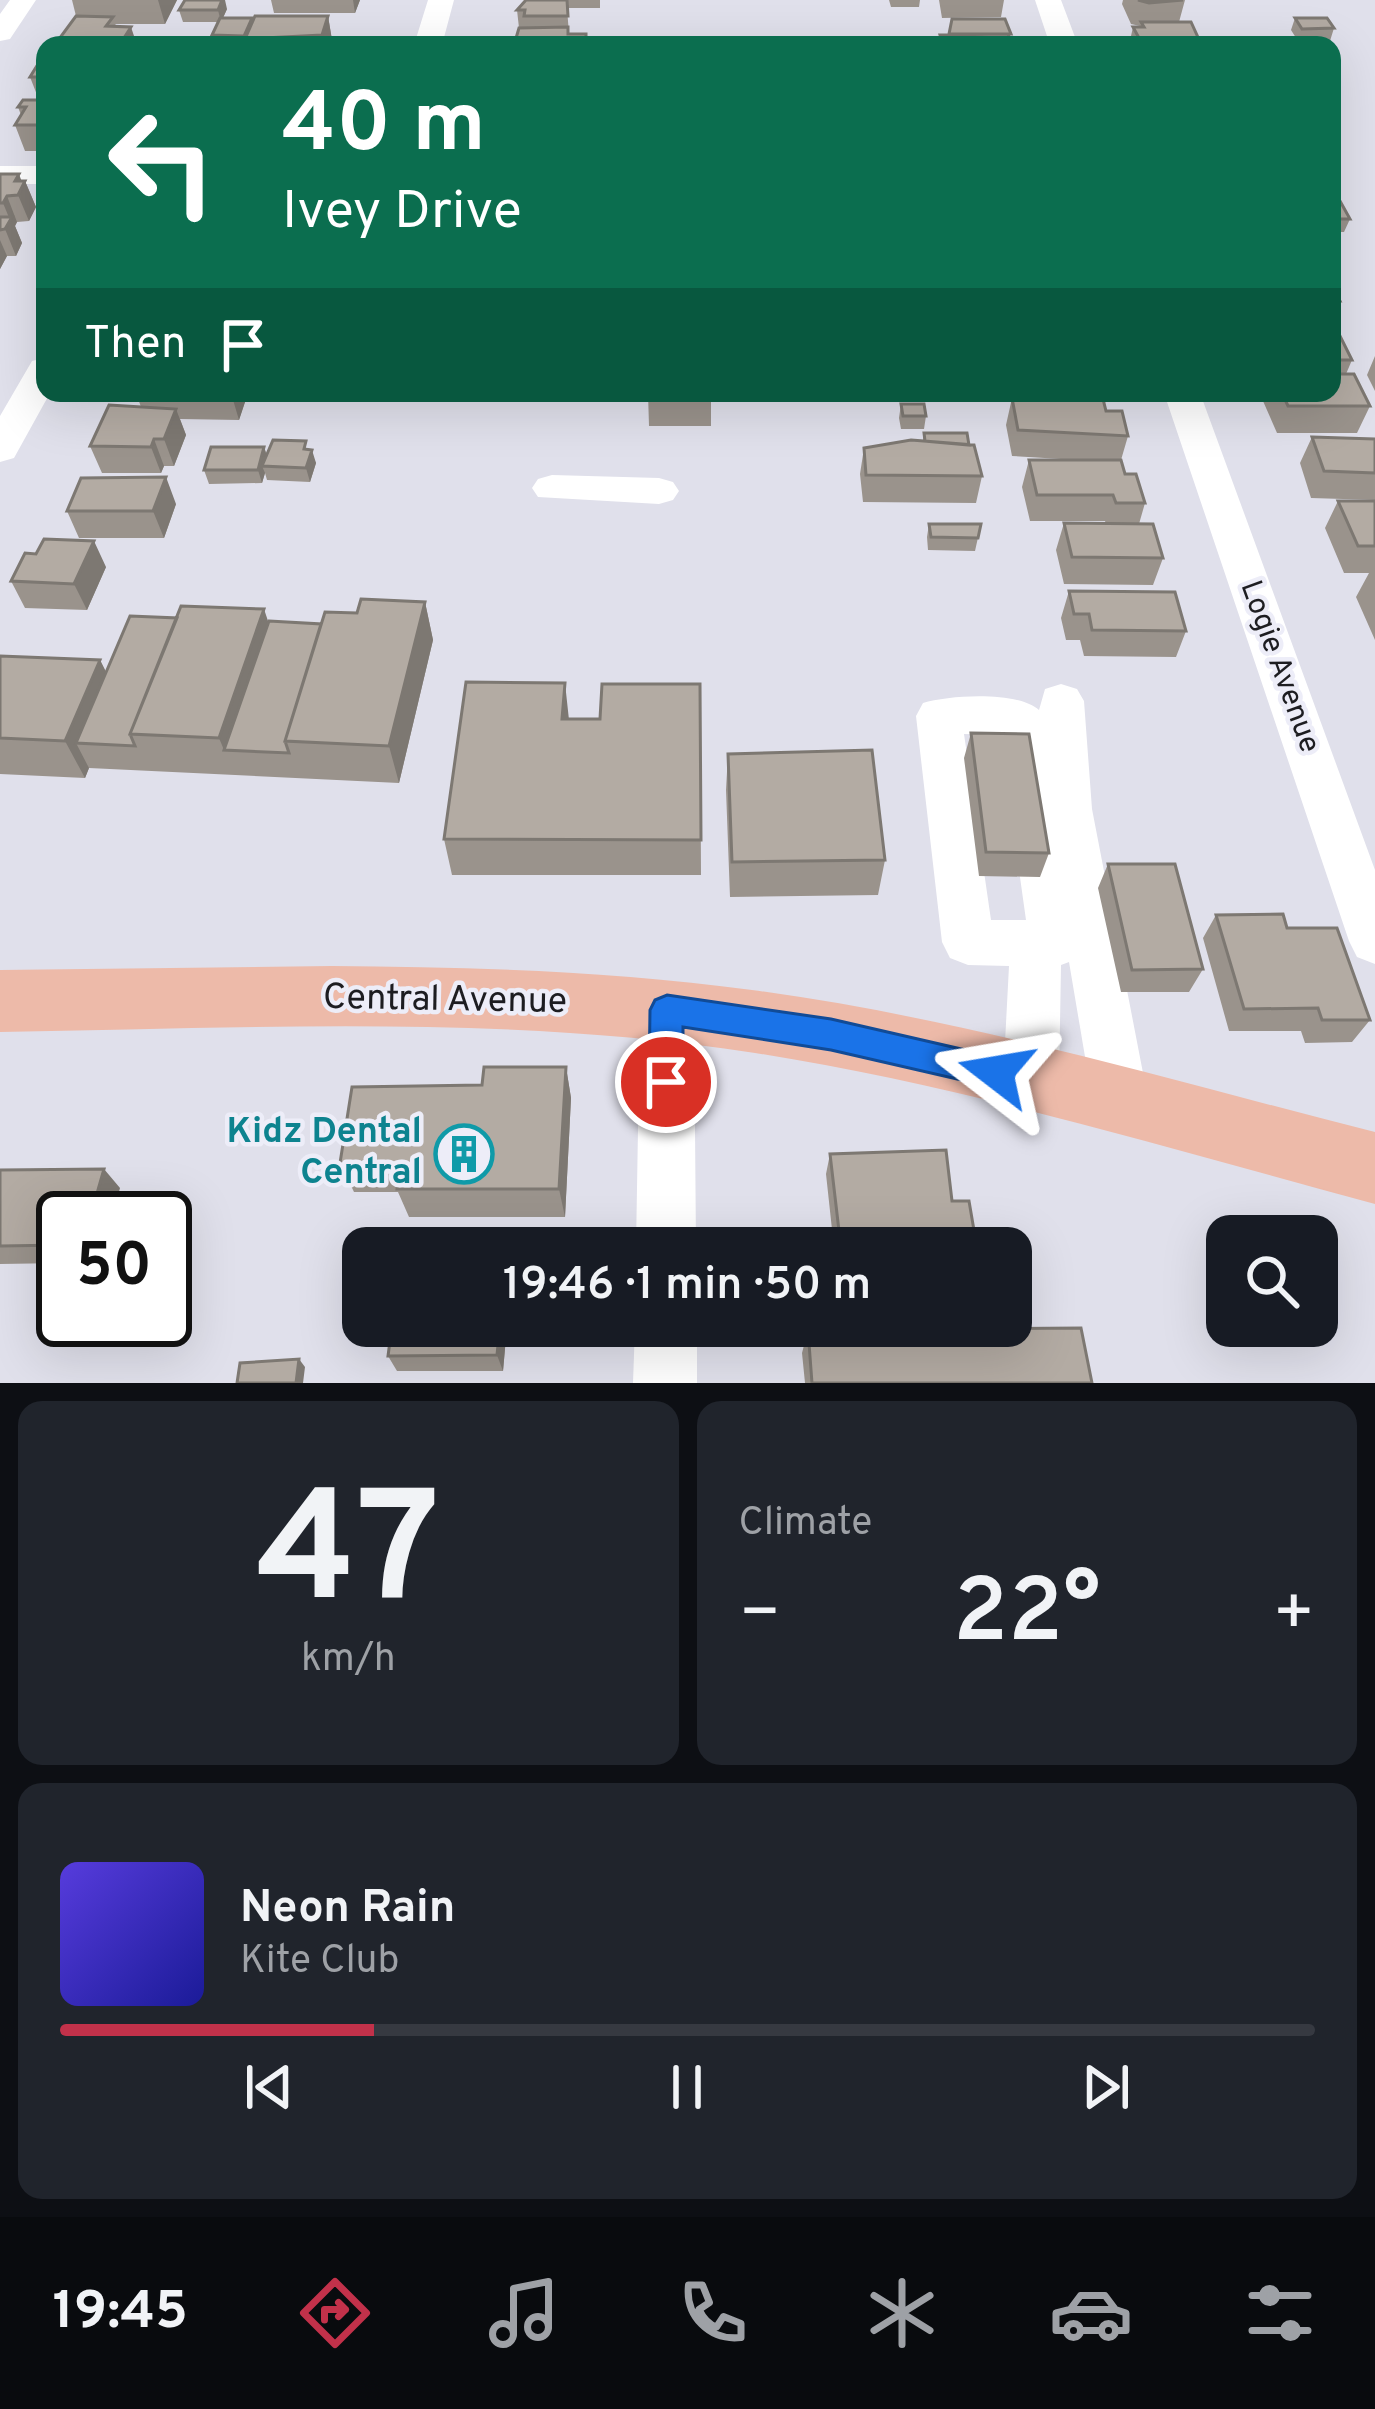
<!DOCTYPE html>
<html lang="en">
<head>
<meta charset="utf-8">
<style>
	body { margin:0; font-family:Overpass,sans-serif; background:#20242c; color:#f1f3f6; height:100vh; display:flex; flex-direction:column; font-size:45px; white-space:nowrap }
	* { box-sizing:border-box; margin:0 }
	p { font-size:39px; color:#9ea1a6 }
	.icon { flex:none; width:66px; height:66px; fill:none; stroke:currentColor; stroke-width:2; stroke-linecap:round; stroke-linejoin:round }
	.map { position:relative; height:1383px; overflow:hidden }
	.side { display:flex; flex-direction:column; gap:18px; padding:18px; background:#0d0f14; flex:1 }
	.side>* { flex:none }
	.banner { position:absolute; left:36px; top:36px; width:1305px; height:366px; border-radius:24px; box-shadow:0 12px 48px #0002; background:#0b6e4f; color:#fff; overflow:hidden }
	.fabs { position:absolute; left:1206px; top:1215px; display:grid; gap:24px }
	.fabs a { display:grid; place-items:center; width:132px; height:132px; border-radius:24px; background:#171b24; box-shadow:0 12px 48px #0002; font-size:60px }
	.speed { position:absolute; left:36px; top:1191px; display:flex; gap:24px; font-size:60px; font-weight:700; text-align:center }
	.speed>* { display:grid; place-content:center; width:156px; height:156px; border-radius:50%; background:#171b24; box-shadow:0 12px 48px #0002; line-height:1 }
	.speed .limit { border:6px solid #111; border-radius:18px; background:#fff; color:#111 }
	.pin { position:absolute; display:grid; place-items:center; width:102px; height:102px; color:#fff; margin:-51px; border:6px solid #fff; border-radius:50%; box-shadow:0 3px 12px #0007 }
	.me { position:absolute; width:132px; margin:-66px; rotate:284deg; stroke-linejoin:round; filter:drop-shadow(0 0 9px #0008) }
	.turn { display:flex; align-items:center; gap:42px; height:252px; padding:0 48px; font-size:54px }
	.turn .icon { width:156px; height:156px; stroke-width:2.5 }
	.turn b { display:block; font-size:84px; line-height:102px }
	.then { display:flex; align-items:center; height:114px; padding:0 48px; background:#0003; gap:24px; font-size:45px }
	.big { font-size:90px; font-weight:600; line-height:1.1 }
	.side .tile { flex:1; display:flex; flex-direction:column; justify-content:center; gap:18px; min-width:0; padding:0 42px; border-radius:24px; background:#20242c }
	.side .dial { align-items:center; gap:0 }
	.dial b { font-size:156px; line-height:1 }
	.song { display:flex; align-items:center; gap:36px }
	.cover { width:144px; height:144px; border-radius:18px; background:linear-gradient(135deg,hsl(250 70% 55%),hsl(240 70% 35%)) }
	.played { height:12px; border-radius:6px; background:linear-gradient(90deg,#c2314a 25%,#363941 25%) }
	.keys { display:flex; justify-content:space-around; direction:ltr }
	.heat { display:flex; justify-content:space-between; align-items:center; font-size:66px; direction:ltr }
	.side .tiles { flex:1; display:grid; gap:18px; grid-template-columns:1fr 1fr }
	.tile:last-child { grid-column:span 2 }
	.trip { position:absolute; left:342px; top:1227px; width:690px; height:120px; border-radius:24px; background:#171b24; box-shadow:0 12px 48px #0002; font-weight:600; line-height:120px; text-align:center }
	.menu { display:flex; height:192px; justify-content:space-around; align-items:center; background:#090b0e; color:#9ea1a6 }
	.menu .icon { width:84px; height:84px }
	.menu .on { color:#c2314a }
	.menu b { font-size:54px; color:#f1f3f6 }
	.map>svg:first-child { display:block }
</style>
</head>
<body>
<div class="map">
<svg width="1375" height="1383" viewBox="0 0 1375 1383">
	<rect width="100%" height="100%" fill="#e0e0eb"/>
	<g fill="none" stroke-linecap="round" stroke-linejoin="round">
		<path fill="#fff" fill-rule="evenodd" d="M 10,0 L 36,0 L 10,39 L 0,41 L 0,14 Z
			M 428,0 L 454,0 L 442,45 L 414,45 Z
			M 1035,0 L 1061,0 L 1078,45 L 1050,45 Z
			M 0,166 L 45,166 L 45,184 L 0,184 Z
			M 45,358 L 45,393 L 50,393 L 14,458 L 0,462 L 0,416 L 32,361 Z
			M 1164,393 L 1200,393 L 1375,870 L 1375,964 L 1357,957 L 1349,941 Z
			M 552,475 L 659,478 L 673,482 L 679,491 L 673,500 L 659,504 L 538,497 L 532,488 L 538,479 Z
			M 1061,684 L 1077,689 L 1084,701 L 1092,809 L 1149,1104 L 1141,1123 L 1121,1131 L 1101,1123 L 1093,1104 L 1069,962 L 1061,965 L 1059,1081 L 1051,1100 L 1031,1107 L 1011,1100 L 1003,1081 L 1009,966 L 968,965 L 950,958 L 942,942 L 916,716 L 923,703 C 950,695 1018,691 1039,710 L 1045,689 ZM 964,734 L 1000,735 L 1026,920 L 991,920 Z
			M 667,986 L 686,993 L 694,1010 L 696,1248 L 636,1248 L 640,1010 L 648,993 Z
			M 635,1326 L 697,1326 L 697,1383 L 633,1383 Z"/>
		<path fill="#edbaa9" fill-rule="evenodd" d="M 332,966 C 473,967 613,971 752,990 C 963,1018 1169,1080 1375,1132 L 1375,1204 C 1170,1149 966,1086 755,1053 C 506,1014 251,1028 0,1032 L 0,970 Z"/>
	</g>
	<path fill="#9a938c" d="M 72,0 L 177,0 L 165,24 L 115,24 L 137,45 L 61,45 L 59,39 L 76,16 Z
		M 271,0 L 360,0 L 355,13 L 274,13 Z
		M 526,0 L 600,0 L 600,8 L 567,8 L 569,34 L 586,45 L 519,28 L 517,10 Z
		M 889,0 L 920,0 L 919,7 L 891,7 Z
		M 939,0 L 1004,0 L 1001,17 L 942,18 Z
		M 1123,0 L 1185,0 L 1179,22 L 1200,45 L 1129,45 L 1133,27 L 1140,26 L 1131,24 L 1122,4 Z
		M 227,9 L 223,18 L 253,21 L 328,16 L 332,40 L 331,45 L 214,45 L 212,35 L 218,22 L 183,22 L 179,10 Z
		M 1295,18 L 1334,28 L 1330,41 L 1298,41 L 1291,30 Z
		M 45,56 L 45,151 L 25,151 L 15,125 L 21,115 L 18,107 L 39,100 L 30,77 Z
		M 0,174 L 25,181 L 36,207 L 29,221 L 17,222 L 15,226 L 22,243 L 16,256 L 7,256 L 0,269 Z
		M 1332,201 L 1350,219 L 1344,232 L 1332,232 Z
		M 1332,291 L 1340,301 L 1332,320 Z
		M 1332,328 L 1352,360 L 1346,374 L 1370,406 L 1357,433 L 1277,433 L 1263,401 L 1266,393 L 1332,393 Z
		M 1375,356 L 1375,391 L 1367,375 Z
		M 136,393 L 248,393 L 239,420 L 180,419 L 186,435 L 174,466 L 164,466 L 161,473 L 102,473 L 90,446 L 141,407 Z
		M 648,393 L 711,393 L 711,426 L 649,426 Z
		M 1014,393 L 1109,393 L 1104,405 L 1106,411 L 1128,436 L 1121,460 L 1125,474 L 1145,503 L 1139,524 L 1163,558 L 1153,585 L 1064,584 L 1056,550 L 1064,523 L 1106,524 L 1105,521 L 1030,521 L 1022,487 L 1029,460 L 1077,460 L 1012,456 L 1006,425 L 1012,398 L 1015,398 Z
		M 901,404 L 926,416 L 924,429 L 901,429 L 899,418 Z
		M 924,433 L 969,445 L 982,476 L 976,503 L 863,502 L 860,474 L 864,448 L 923,441 Z
		M 1312,437 L 1375,439 L 1375,500 L 1311,498 L 1300,463 Z
		M 264,447 L 267,455 L 309,450 L 316,463 L 310,482 L 267,480 L 265,473 L 262,483 L 209,484 L 204,470 Z
		M 1338,501 L 1375,501 L 1375,640 L 1356,597 L 1369,573 L 1344,573 L 1325,528 Z
		M 176,504 L 164,538 L 79,538 L 67,511 Z
		M 929,524 L 981,524 L 975,551 L 928,550 L 927,537 Z
		M 36,554 L 106,567 L 87,610 L 25,608 L 11,581 Z
		M 1069,591 L 1186,631 L 1176,657 L 1084,656 L 1080,640 L 1066,640 L 1061,618 Z
		M 425,602 L 433,640 L 399,783 L 89,768 L 85,778 L 0,774 L 0,656 L 100,660 L 106,672 L 268,621 L 321,624 L 357,613 Z
		M 700,684 L 701,875 L 452,875 L 444,839 L 568,719 L 600,719 Z
		M 971,733 L 1049,853 L 1040,877 L 979,876 L 964,758 Z
		M 728,754 L 885,860 L 878,895 L 730,897 L 726,790 Z
		M 1108,864 L 1203,969 L 1189,992 L 1121,992 L 1098,888 Z
		M 1216,915 L 1287,928 L 1370,1020 L 1352,1042 L 1305,1043 L 1301,1031 L 1229,1031 L 1203,938 Z
		M 566,1067 L 571,1098 L 565,1217 L 409,1217 L 398,1192 L 354,1192 L 340,1163 L 482,1085 Z
		M 830,1154 L 952,1201 L 977,1248 L 834,1248 L 826,1174 Z
		M 120,1188 L 63,1218 L 63,1263 L 0,1264 L 0,1246 Z
		M 392,1326 L 507,1326 L 503,1371 L 397,1371 L 388,1356 Z
		M 808,1330 L 1092,1383 L 805,1383 L 802,1353 Z"/>
	<path fill="#7d7872" d="M 158,0 L 177,0 L 165,24 Z
		M 222,0 L 225,0 L 227,9 L 221,22 L 218,10 Z
		M 353,0 L 360,0 L 355,13 Z
		M 328,16 L 332,40 L 331,45 L 323,45 L 322,35 Z
		M 131,27 L 137,45 L 123,45 L 122,41 Z
		M 19,174 L 23,185 L 25,181 L 36,207 L 29,221 L 18,195 L 15,181 Z
		M 7,196 L 17,222 L 15,226 L 22,243 L 16,256 L 5,229 L 10,220 L 3,203 Z
		M 0,240 L 7,256 L 0,269 Z
		M 231,393 L 248,393 L 239,420 Z
		M 176,409 L 186,435 L 174,466 L 164,439 Z
		M 154,439 L 164,466 L 161,473 L 151,447 Z
		M 264,447 L 268,460 L 262,466 L 265,473 L 262,483 L 258,470 Z
		M 312,450 L 316,463 L 310,482 L 306,468 Z
		M 166,477 L 176,504 L 164,538 L 153,511 Z
		M 94,541 L 106,567 L 87,610 L 74,584 Z
		M 425,602 L 433,640 L 399,783 L 389,746 Z
		M 264,609 L 277,648 L 224,750 L 219,738 Z
		M 100,660 L 119,698 L 76,743 L 89,768 L 85,778 L 65,741 Z
		M 565,683 L 569,720 L 562,719 Z
		M 566,1067 L 571,1098 L 565,1217 L 559,1189 Z
		M 104,1169 L 120,1188 L 112,1218 L 90,1218 Z
		M 500,1326 L 507,1326 L 503,1371 L 497,1355 Z
		M 299,1359 L 305,1367 L 303,1383 L 296,1383 Z"/>
	<path fill="#b3aba3" stroke="#7d7872" stroke-width="3" d="M 185,0 L 222,0 L 218,10 L 179,10 Z
		M 526,0 L 567,0 L 568,16 L 524,16 L 525,10 L 517,10 Z
		M 1138,0 L 1183,0 L 1149,3 Z
		M 76,16 L 113,17 L 106,26 L 131,27 L 122,41 L 59,39 Z
		M 255,16 L 328,16 L 322,35 L 245,39 Z
		M 220,18 L 252,18 L 244,36 L 212,35 Z
		M 1295,18 L 1327,18 L 1334,28 L 1302,29 Z
		M 952,19 L 1005,19 L 1011,34 L 949,34 Z
		M 1141,22 L 1191,22 L 1201,44 L 1150,43 L 1148,38 L 1139,38 L 1133,27 L 1144,27 Z
		M 568,27 L 568,34 L 586,34 L 586,45 L 514,45 L 519,28 Z
		M 1008,34 L 1012,45 L 943,45 L 940,35 Z
		M 693,42 L 728,42 L 728,45 L 693,45 Z
		M 43,56 L 45,56 L 45,77 L 30,77 Z
		M 23,100 L 45,100 L 45,125 L 15,125 L 26,107 L 18,107 Z
		M 0,174 L 19,174 L 15,181 L 25,181 L 18,195 L 7,196 L 3,203 L 0,203 Z
		M 1332,201 L 1340,201 L 1350,219 L 1332,219 Z
		M 0,217 L 12,217 L 5,229 L 0,230 Z
		M 1332,291 L 1335,291 L 1340,301 L 1332,301 Z
		M 1332,328 L 1336,328 L 1352,360 L 1332,360 Z
		M 1332,374 L 1354,374 L 1370,406 L 1288,406 L 1282,393 L 1332,393 Z
		M 648,393 L 711,393 L 711,399 L 648,399 Z
		M 1102,395 L 1106,411 L 1122,411 L 1128,436 L 1018,430 L 1012,398 Z
		M 901,404 L 924,404 L 926,416 L 903,416 Z
		M 109,405 L 176,409 L 164,439 L 154,439 L 151,447 L 90,446 Z
		M 924,433 L 967,433 L 969,445 L 925,441 Z
		M 1312,437 L 1375,439 L 1375,473 L 1324,471 Z
		M 273,440 L 306,441 L 304,449 L 312,450 L 306,468 L 262,466 Z
		M 911,440 L 974,445 L 982,476 L 866,475 L 864,448 Z
		M 211,447 L 264,447 L 258,470 L 204,470 Z
		M 1029,460 L 1121,460 L 1125,474 L 1136,474 L 1145,503 L 1116,503 L 1113,495 L 1037,495 Z
		M 166,477 L 153,511 L 67,511 L 81,478 Z
		M 1338,501 L 1375,501 L 1375,546 L 1358,546 Z
		M 1064,523 L 1153,524 L 1163,558 L 1072,557 Z
		M 929,524 L 981,524 L 978,538 L 931,537 Z
		M 44,539 L 94,541 L 74,584 L 11,581 L 25,553 L 36,554 Z
		M 1069,591 L 1175,592 L 1186,631 L 1092,630 L 1089,614 L 1074,614 Z
		M 361,599 L 425,602 L 389,746 L 285,741 L 325,612 L 357,613 Z
		M 181,606 L 264,609 L 219,738 L 130,734 Z
		M 130,616 L 177,618 L 130,734 L 135,746 L 76,743 Z
		M 269,621 L 321,624 L 285,741 L 289,753 L 224,750 Z
		M 0,656 L 100,660 L 65,741 L 0,738 Z
		M 466,682 L 565,683 L 562,719 L 600,719 L 602,684 L 700,684 L 701,840 L 444,839 Z
		M 971,733 L 1029,734 L 1049,853 L 986,852 Z
		M 872,750 L 885,860 L 732,862 L 728,754 Z
		M 1108,864 L 1175,864 L 1203,969 L 1132,970 Z
		M 1283,914 L 1287,928 L 1337,928 L 1370,1020 L 1322,1020 L 1318,1008 L 1244,1009 L 1216,915 Z
		M 484,1067 L 566,1067 L 559,1189 L 397,1189 L 400,1164 L 340,1163 L 352,1087 L 482,1085 Z
		M 946,1150 L 952,1201 L 969,1201 L 977,1248 L 841,1248 L 830,1154 Z
		M 104,1169 L 90,1218 L 63,1218 L 63,1245 L 0,1246 L 0,1170 Z
		M 492,1238 L 491,1248 L 453,1248 L 454,1239 Z
		M 392,1326 L 500,1326 L 497,1355 L 388,1356 Z
		M 1081,1328 L 1092,1383 L 812,1383 L 808,1330 Z
		M 299,1359 L 296,1383 L 237,1383 L 240,1363 Z"/>
	<path fill="#1a73e8" stroke="#114b97" stroke-width="3" d="M 667,995 L 831,1019 L 996,1057 L 1008,1061 L 1013,1072 L 1008,1084 L 996,1088 L 831,1050 L 683,1027 L 683,1082 L 678,1093 L 666,1098 L 654,1093 L 649,1082 L 650,1010 L 655,1000 Z"/>
	<defs>
		<symbol id="building-ring" viewBox="-11 -11 22 22"><circle r="9.5" fill="#ededf8" stroke="#0f9aa8" stroke-width="1.5"/><path d="M-4-6H4V6H1V3H-1V6H-4ZM-2.5-4.3h1.7v1.8h-1.7ZM.8-4.3h1.7v1.8H.8ZM-2.5-1h1.7V.8h-1.7ZM.8-1h1.7V.8H.8Z" fill="#0f9aa8"/></symbol>
	</defs>
	<g fill-rule="evenodd">
		<use href="#building-ring" x="431" y="1121" width="66" height="66"/>
	</g>
	<g text-anchor="middle" dominant-baseline="central" stroke-width="9" stroke-linejoin="round" paint-order="stroke">
		<g font-size="30" fill="#1d1d21" stroke="#ededf8">
			<text transform="translate(1279 667) rotate(70)">Logie Avenue</text>
		</g>
		<g font-size="36" fill="#1d1d21" stroke="#ededf8">
			<text transform="translate(445 1001) rotate(1)">Central Avenue</text>
		</g>
		<g font-size="36" font-weight="bold" fill="#0d838f" stroke="#ededf8" text-anchor="end">
			<text x="422" y="1133">Kidz Dental<tspan x="422" dy="41">Central</tspan></text>
		</g>
	</g>
</svg>
<div class="fabs">
<a><svg class="icon" aria-label="search" viewBox="0 0 24 24"><circle cx="10" cy="10" r="6"/><path d="M15 15l6 6"/></svg></a>
</div>
<div class="speed"><div class="limit">50</div></div>
<div class="pin" style="left:666px;top:1082px;background:#d93025"><svg class="icon" aria-label="arrive" viewBox="0 0 24 24"><path d="M6 21V4h12l-3 4 3 4H6"/></svg></div>
<svg class="me" style="left:996px;top:1072px" viewBox="-20 -20 40 40"><path d="M0-17L14 15 0 8-14 15z" fill="#1a73e8" stroke="#fff" stroke-width="4"/></svg>
<div class="trip">19:46 · 1 min · 50 m</div>
<div class="banner">
<div class="turn"><svg class="icon" aria-label="left" viewBox="0 0 24 24"><path d="M17 20v-9H6M10 6l-5 5 5 5"/></svg><div><b>40 m</b>Ivey Drive</div></div>
<div class="then">Then<svg class="icon" aria-label="arrive" viewBox="0 0 24 24"><path d="M6 21V4h12l-3 4 3 4H6"/></svg></div>
</div>
</div>
<section class="side">
<div class="tiles">
<div class="tile dial"><b>47</b><p>km/h</p></div>
<div class="tile"><p>Climate</p>
<div class="heat"><a>−</a><b class="big">22°</b><a>+</a></div>
</div>
<div class="tile">
<div class="song"><i class="cover"></i><div><b>Neon Rain</b><p>Kite Club</p></div></div>
<div class="played"></div>
<div class="keys"><svg class="icon" aria-label="previous" viewBox="0 0 24 24"><path d="M18 5L8 12l10 7zM5 5v14"/></svg><svg class="icon" aria-label="pause" viewBox="0 0 24 24"><path d="M8 5v14M16 5v14"/></svg><svg class="icon" aria-label="next" viewBox="0 0 24 24"><path d="M6 5l10 7-10 7zM19 5v14"/></svg></div>
</div>
</div>
</section>
<nav class="menu">
<b>19:45</b>
<svg class="icon on" aria-label="directions" viewBox="0 0 24 24"><path d="M12 3l9 9-9 9-9-9zM9 14v-3h6M13 9l2 2-2 2"/></svg>
<svg class="icon" aria-label="music" viewBox="0 0 24 24"><path d="M9 18V5l10-2v13"/><circle cx="6" cy="18" r="3"/><circle cx="16" cy="16" r="3"/></svg>
<svg class="icon" aria-label="phone" viewBox="0 0 24 24"><path d="M5 4h4l2 5-3 2q2 4 5 5l2-3 5 2v4C11 20 4 13 5 4z"/></svg>
<svg class="icon" aria-label="climate" viewBox="0 0 24 24"><path d="M12 3v18M4 7l16 10M4 17L20 7"/></svg>
<svg class="icon" aria-label="car" viewBox="0 0 24 24"><path d="M5 17H2v-5l4-1 3-4h7l3 4 3 1v5h-3M9 17h6M6 11h13"/><circle cx="7" cy="17" r="2"/><circle cx="17" cy="17" r="2"/></svg>
<svg class="icon" aria-label="filters" viewBox="0 0 24 24"><path d="M4 7h16M4 17h16"/><circle cx="9" cy="7" r="2"/><circle cx="15" cy="17" r="2"/></svg>
</nav>
</body>
</html>
